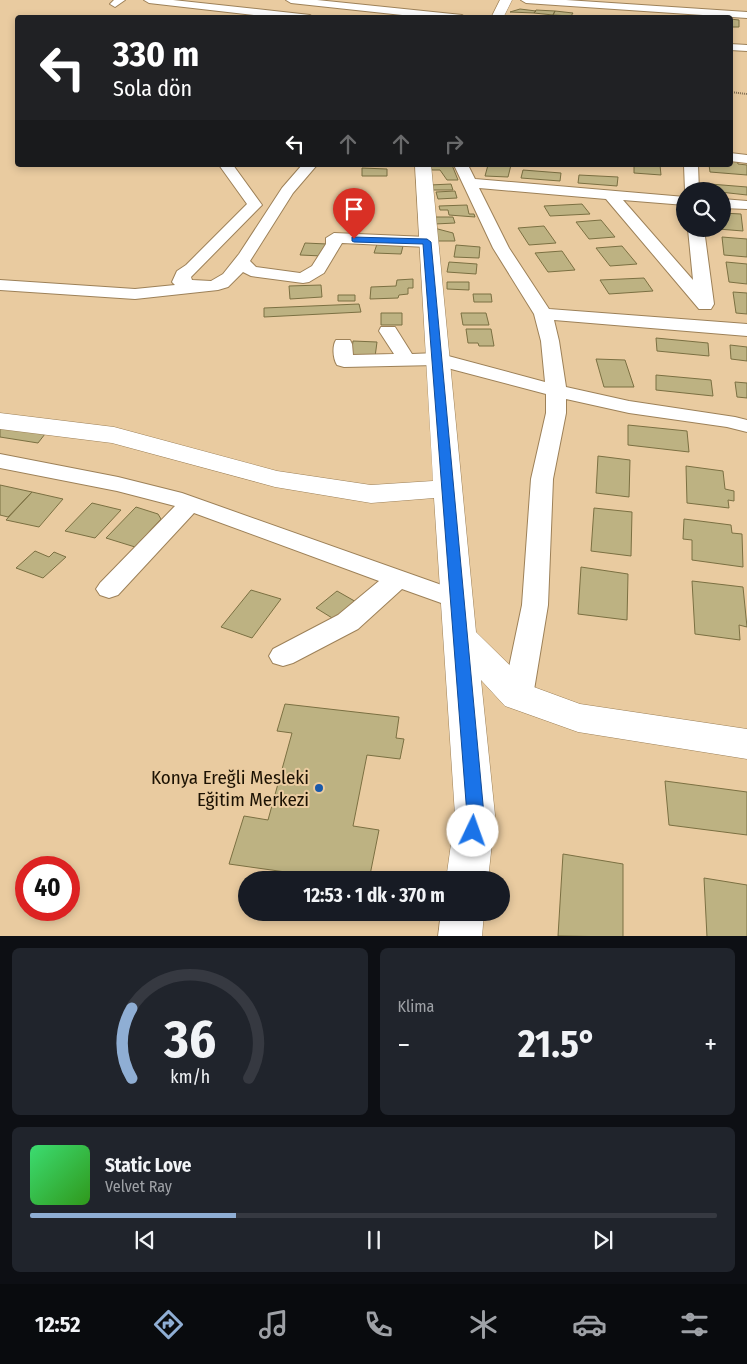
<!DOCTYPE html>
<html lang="tr">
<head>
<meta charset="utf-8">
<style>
	body { margin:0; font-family:"Fira Sans Condensed",sans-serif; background:#20242c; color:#f1f3f6; height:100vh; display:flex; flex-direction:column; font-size:19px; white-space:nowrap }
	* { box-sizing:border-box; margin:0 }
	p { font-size:16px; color:#9ea1a6 }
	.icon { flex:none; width:28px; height:28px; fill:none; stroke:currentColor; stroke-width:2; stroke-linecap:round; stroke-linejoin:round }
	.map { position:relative; height:936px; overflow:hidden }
	.drawer { display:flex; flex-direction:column; gap:12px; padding:12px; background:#0d0f14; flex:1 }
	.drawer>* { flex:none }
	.guide { position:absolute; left:15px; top:15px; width:718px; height:152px; border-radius:5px; box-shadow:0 2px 8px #0003; background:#202124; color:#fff; overflow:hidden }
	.fabs { position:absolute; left:676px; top:182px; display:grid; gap:10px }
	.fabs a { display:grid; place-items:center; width:55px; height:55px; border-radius:50%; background:#171b24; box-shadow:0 2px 8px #0003; font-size:25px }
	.speed { position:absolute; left:15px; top:856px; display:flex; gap:10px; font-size:25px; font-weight:700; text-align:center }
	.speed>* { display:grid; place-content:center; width:65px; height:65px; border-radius:50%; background:#171b24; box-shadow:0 2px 8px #0003; line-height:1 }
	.speed .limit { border:8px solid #d22; background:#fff; color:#111 }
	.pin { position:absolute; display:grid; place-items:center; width:42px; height:42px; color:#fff; margin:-51px -21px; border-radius:50% 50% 50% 0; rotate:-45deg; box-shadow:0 0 5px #0007 }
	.pin .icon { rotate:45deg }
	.me { position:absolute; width:55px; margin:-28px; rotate:3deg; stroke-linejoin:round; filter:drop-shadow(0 0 4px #0008) }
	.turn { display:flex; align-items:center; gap:18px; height:105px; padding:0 15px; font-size:22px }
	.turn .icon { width:65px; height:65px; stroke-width:2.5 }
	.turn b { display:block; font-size:35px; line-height:42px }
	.lanes { display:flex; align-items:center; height:48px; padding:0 15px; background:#0003; justify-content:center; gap:25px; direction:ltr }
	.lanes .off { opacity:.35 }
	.big { font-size:38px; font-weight:700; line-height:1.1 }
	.drawer .card { flex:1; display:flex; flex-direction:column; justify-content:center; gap:8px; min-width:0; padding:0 18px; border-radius:8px; background:#20242c }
	.drawer .dial { align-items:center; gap:0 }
	.dial svg { height:130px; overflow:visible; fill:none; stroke:#363941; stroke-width:7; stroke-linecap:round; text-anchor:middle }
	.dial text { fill:#f1f3f6; stroke:none }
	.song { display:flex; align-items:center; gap:15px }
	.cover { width:60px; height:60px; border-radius:8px; background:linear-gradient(135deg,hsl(140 70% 55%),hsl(110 70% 35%)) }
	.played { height:5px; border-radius:2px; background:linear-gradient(90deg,#8faed4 30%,#363941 30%) }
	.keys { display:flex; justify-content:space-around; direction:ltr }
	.heat { display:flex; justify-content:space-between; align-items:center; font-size:28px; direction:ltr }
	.drawer .tiles { flex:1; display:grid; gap:12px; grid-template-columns:1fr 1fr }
	.card:last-child { grid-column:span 2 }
	.trip { position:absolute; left:238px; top:871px; width:272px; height:50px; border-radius:25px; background:#171b24; box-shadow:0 2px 8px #0003; font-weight:700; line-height:50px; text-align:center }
	.dock { display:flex; height:80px; justify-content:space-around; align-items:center; background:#090b0e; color:#9ea1a6 }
	.dock .icon { width:35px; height:35px }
	.dock .selected { color:#8faed4 }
	.dock b { font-size:22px; color:#f1f3f6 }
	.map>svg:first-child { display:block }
</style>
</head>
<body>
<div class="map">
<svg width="747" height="937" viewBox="0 0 747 937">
	<rect width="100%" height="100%" fill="#e9cba0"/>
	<path fill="#bdb282" stroke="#7b7042" d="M 520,9 L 536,11 L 534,13 L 510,12 Z
		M 536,10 L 555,11 L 553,15 L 534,13 Z
		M 555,11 L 573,13 L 571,16 L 553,15 Z
		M 730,19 L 739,20 L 739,27 L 730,27 Z
		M 730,160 L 737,161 L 738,164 L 747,165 L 747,175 L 710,172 L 709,165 L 730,165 Z
		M 430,165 L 452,165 L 458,180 L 447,180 L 440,170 L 432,170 Z
		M 488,165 L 511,165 L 508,177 L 485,176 Z
		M 634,165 L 660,165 L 661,175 L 634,173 Z
		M 362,168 L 387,169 L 387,176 L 362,176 Z
		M 523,170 L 561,173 L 560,181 L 521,178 Z
		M 579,175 L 618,177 L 617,186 L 578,183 Z
		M 451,184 L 453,190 L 431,190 L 430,185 Z
		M 710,184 L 747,187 L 747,195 L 711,191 Z
		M 455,191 L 457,198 L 438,199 L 436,192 Z
		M 582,204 L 590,214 L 550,216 L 544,206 Z
		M 467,205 L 469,214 L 474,214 L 475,217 L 449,215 L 448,210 L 440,210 L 439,206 Z
		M 722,213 L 741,214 L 743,231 L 718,229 L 722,229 Z
		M 433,217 L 453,217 L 455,223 L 435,224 Z
		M 601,220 L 615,237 L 589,239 L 576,222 Z
		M 544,226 L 556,243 L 529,245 L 518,228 Z
		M 434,228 L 453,233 L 455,241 L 436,241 Z
		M 722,237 L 747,239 L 747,257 L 724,255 Z
		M 305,243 L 327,244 L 322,256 L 300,255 Z
		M 377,244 L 403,246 L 401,254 L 374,253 Z
		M 456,245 L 480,247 L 479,258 L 454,257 Z
		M 622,246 L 637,264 L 610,266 L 596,248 Z
		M 562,251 L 575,270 L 548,272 L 535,253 Z
		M 449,262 L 477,264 L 476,274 L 447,272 Z
		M 726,262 L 747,264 L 747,284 L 729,282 Z
		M 644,278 L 653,291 L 609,294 L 600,280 Z
		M 413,279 L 413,288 L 408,288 L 408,294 L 399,295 L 398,298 L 370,299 L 371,287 L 396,286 L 397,280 Z
		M 447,282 L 469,282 L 469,290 L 447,289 Z
		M 321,285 L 322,297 L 290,299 L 289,286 Z
		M 733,292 L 747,293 L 747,314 L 736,313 Z
		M 473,294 L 491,294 L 492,302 L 474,302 Z
		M 338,295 L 355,295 L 355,301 L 338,301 Z
		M 359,304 L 361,312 L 264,317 L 264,308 Z
		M 381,313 L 402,313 L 402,325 L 381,325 Z
		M 461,313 L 486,313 L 489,325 L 463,325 Z
		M 466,329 L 491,329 L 494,346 L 479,346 L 478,343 L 468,343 Z
		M 656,338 L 708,343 L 709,356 L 657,351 Z
		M 353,341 L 377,342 L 375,357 L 351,356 Z
		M 730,345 L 747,347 L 747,361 L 731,359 Z
		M 596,359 L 625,360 L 634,387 L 604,387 Z
		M 656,375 L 711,380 L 713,396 L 656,390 Z
		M 735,382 L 747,383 L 747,398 L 737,397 Z
		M 628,425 L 687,431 L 689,452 L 628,445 Z
		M 0,427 L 45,434 L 38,443 L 0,437 Z
		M 598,456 L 630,460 L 629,497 L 596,493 Z
		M 686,466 L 723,471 L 725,489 L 734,491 L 734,501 L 728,500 L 729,508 L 687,503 Z
		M 0,485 L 32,492 L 8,517 L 0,515 Z
		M 32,492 L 63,499 L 39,527 L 6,520 Z
		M 92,503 L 121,510 L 95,538 L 65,531 Z
		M 136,507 L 158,514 L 161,519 L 135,547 L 106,538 Z
		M 594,508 L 632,512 L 631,556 L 591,551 Z
		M 684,519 L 731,525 L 732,533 L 742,534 L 743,567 L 692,560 L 692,540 L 683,539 Z
		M 35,551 L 49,557 L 54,552 L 66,557 L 43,578 L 16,568 Z
		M 581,567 L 628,574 L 627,620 L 578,614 Z
		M 692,581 L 743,587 L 747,627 L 739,625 L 740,640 L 695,634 Z
		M 251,590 L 281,599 L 252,638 L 221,627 Z
		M 337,591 L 358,603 L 337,621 L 316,608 Z
		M 285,704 L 399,717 L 396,738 L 404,739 L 400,759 L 367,755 L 353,826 L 379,830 L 369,880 L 342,880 L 229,864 L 244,816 L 268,820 L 292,733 L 277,731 Z
		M 665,781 L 747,792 L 747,835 L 669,825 Z
		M 563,854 L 623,864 L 623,937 L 558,936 Z
		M 704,878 L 747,885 L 747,937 L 707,937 Z"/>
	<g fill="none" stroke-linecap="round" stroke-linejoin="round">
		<defs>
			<path id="minor" d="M 114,0 L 125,0 L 115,7 L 110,4 Z
				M 144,0 L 173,0 L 310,15 L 314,18 L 280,18 L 149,3 Z
				M 286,0 L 317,0 L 462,15 L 466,18 L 430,18 L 291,3 Z
				M 521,0 L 566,0 L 747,12 L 747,18 L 526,3 Z
				M 730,44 L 747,45 L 747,51 L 730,50 Z
				M 730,153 L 747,155 L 747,163 L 730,161 Z
				M 219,165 L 233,165 L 262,205 L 191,277 L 192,280 L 211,281 L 223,274 L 239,254 L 282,188 L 302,165 L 317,165 L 293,193 L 250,261 L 256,267 L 300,273 L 312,266 L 326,244 L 326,238 L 334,233 L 427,237 L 435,242 L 427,247 L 342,243 L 324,273 L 309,282 L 303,283 L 251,276 L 243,272 L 228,287 L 218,290 L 135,299 L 0,290 L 0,280 L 135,289 L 175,285 L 172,282 L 177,271 L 186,265 L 247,204 Z
				M 454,165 L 468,165 L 475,179 L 685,197 L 685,205 L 623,200 L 693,280 L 688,229 L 704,229 L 714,304 L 711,309 L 699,309 L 606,199 L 479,188 L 509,248 L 549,309 L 747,324 L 747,336 L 554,320 L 559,341 L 566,387 L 629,401 L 735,417 L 747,420 L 747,432 L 727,427 L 629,413 L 566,399 L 566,413 L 553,479 L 548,605 L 533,696 L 528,704 L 518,707 L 508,704 L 503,696 L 522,605 L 531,479 L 546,413 L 546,394 L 436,365 L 344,367 L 337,365 C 333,359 332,346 336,340 L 350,340 L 352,344 L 353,355 L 394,354 L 379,331 L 381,327 L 395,327 L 412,354 L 437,353 L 545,382 L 541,341 L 534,314 L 493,248 Z
				M 684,165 L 698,165 L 699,191 L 685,191 Z
				M 722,199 L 747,201 L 747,209 L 722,208 Z
				M 0,454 L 118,477 L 182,493 L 467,594 L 471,600 L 467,606 L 458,609 L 402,589 L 358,629 L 293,663 L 283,666 L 273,663 L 269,656 L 273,649 L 338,615 L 379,581 L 194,513 L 118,595 L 109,598 L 100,595 L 96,589 L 100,583 L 175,506 L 117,491 L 0,468 Z"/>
			<path id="tertiary" d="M 500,0 L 512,0 L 503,18 L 491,18 Z
				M 415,165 L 431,165 L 476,632 L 531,686 L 580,704 L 747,729 L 747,759 L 578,732 L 505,706 L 481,680 L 495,815 L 488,880 L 446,880 L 455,815 L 434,498 L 371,503 L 275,487 L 112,443 L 0,429 L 0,413 L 114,427 L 277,471 L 371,485 L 433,481 Z
				M 441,912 L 484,912 L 482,937 L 438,937 Z"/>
		</defs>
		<use href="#minor" stroke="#9d8158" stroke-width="2"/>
		<use href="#tertiary" stroke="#9d8158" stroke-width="1"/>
		<path stroke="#826e51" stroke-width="2" stroke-dasharray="1 1" stroke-linecap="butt" d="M 730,92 L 747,94"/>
		<use href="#minor" fill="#fff" fill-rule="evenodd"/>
		<use href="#tertiary" fill="#fff" fill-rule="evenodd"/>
	</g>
	<path fill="#1a73e8" stroke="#114b97" d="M 352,237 L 427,239 L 431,242 L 484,815 L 479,836 L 473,838 L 467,836 L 465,831 L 467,815 L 423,244 L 354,242 L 352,241 Z"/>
	<circle fill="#1859aa" stroke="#e9cba0" stroke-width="2" cx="319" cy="788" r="5"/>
	<g text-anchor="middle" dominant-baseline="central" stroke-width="4" stroke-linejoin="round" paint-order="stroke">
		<g font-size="19" fill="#1c1203" stroke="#e9cba0" text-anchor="end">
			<text x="309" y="777">Konya Ereğli Mesleki<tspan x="309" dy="22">Eğitim Merkezi</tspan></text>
		</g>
	</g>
</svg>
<div class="fabs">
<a><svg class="icon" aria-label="search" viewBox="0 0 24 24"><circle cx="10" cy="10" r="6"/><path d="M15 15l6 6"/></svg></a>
</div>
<div class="speed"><div class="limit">40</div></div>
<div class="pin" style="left:354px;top:239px;background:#d93025"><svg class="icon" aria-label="arrive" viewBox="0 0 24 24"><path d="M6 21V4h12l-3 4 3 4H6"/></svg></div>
<svg class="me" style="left:473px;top:831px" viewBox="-20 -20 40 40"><circle r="19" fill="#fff"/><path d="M0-13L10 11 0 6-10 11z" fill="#1a73e8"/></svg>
<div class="trip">12:53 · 1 dk · 370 m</div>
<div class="guide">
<div class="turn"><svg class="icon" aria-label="left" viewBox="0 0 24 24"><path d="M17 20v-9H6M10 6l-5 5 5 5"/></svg><div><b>330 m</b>Sola dön</div></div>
<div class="lanes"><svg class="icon" aria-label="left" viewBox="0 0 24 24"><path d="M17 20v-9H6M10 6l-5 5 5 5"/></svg><svg class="icon off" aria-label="ahead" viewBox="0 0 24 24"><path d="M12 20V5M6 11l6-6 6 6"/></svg><svg class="icon off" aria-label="ahead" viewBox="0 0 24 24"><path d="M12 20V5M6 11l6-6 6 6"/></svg><svg class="icon off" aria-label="right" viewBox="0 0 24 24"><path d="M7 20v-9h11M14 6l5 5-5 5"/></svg></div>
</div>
</div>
<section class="drawer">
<div class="tiles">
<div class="card dial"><svg viewBox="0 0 100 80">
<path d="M14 69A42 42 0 1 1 86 69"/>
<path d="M14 69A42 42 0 0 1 14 26" stroke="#8faed4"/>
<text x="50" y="56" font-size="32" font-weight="700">36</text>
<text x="50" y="72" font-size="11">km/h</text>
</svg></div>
<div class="card"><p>Klima</p>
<div class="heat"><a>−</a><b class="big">21.5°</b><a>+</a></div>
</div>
<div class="card">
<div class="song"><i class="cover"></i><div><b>Static Love</b><p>Velvet Ray</p></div></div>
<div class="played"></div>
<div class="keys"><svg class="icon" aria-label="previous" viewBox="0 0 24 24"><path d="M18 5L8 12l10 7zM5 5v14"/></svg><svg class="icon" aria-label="pause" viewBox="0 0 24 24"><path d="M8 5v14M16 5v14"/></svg><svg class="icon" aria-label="next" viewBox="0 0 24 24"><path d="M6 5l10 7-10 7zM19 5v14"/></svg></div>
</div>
</div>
</section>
<nav class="dock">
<b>12:52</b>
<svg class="icon selected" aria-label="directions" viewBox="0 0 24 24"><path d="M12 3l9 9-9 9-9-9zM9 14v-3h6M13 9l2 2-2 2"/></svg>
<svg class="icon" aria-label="music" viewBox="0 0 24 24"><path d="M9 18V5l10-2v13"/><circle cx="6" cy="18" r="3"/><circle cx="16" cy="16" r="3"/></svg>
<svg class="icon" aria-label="phone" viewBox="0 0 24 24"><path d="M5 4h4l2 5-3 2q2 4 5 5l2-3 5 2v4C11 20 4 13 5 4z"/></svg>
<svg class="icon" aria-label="climate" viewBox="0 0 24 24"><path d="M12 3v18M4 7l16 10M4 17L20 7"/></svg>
<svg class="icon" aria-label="car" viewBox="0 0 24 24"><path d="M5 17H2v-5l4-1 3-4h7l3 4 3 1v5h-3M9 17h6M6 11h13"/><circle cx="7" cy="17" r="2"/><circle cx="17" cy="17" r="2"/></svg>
<svg class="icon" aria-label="filters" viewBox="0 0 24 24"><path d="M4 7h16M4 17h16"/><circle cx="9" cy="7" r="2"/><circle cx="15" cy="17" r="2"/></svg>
</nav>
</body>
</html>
